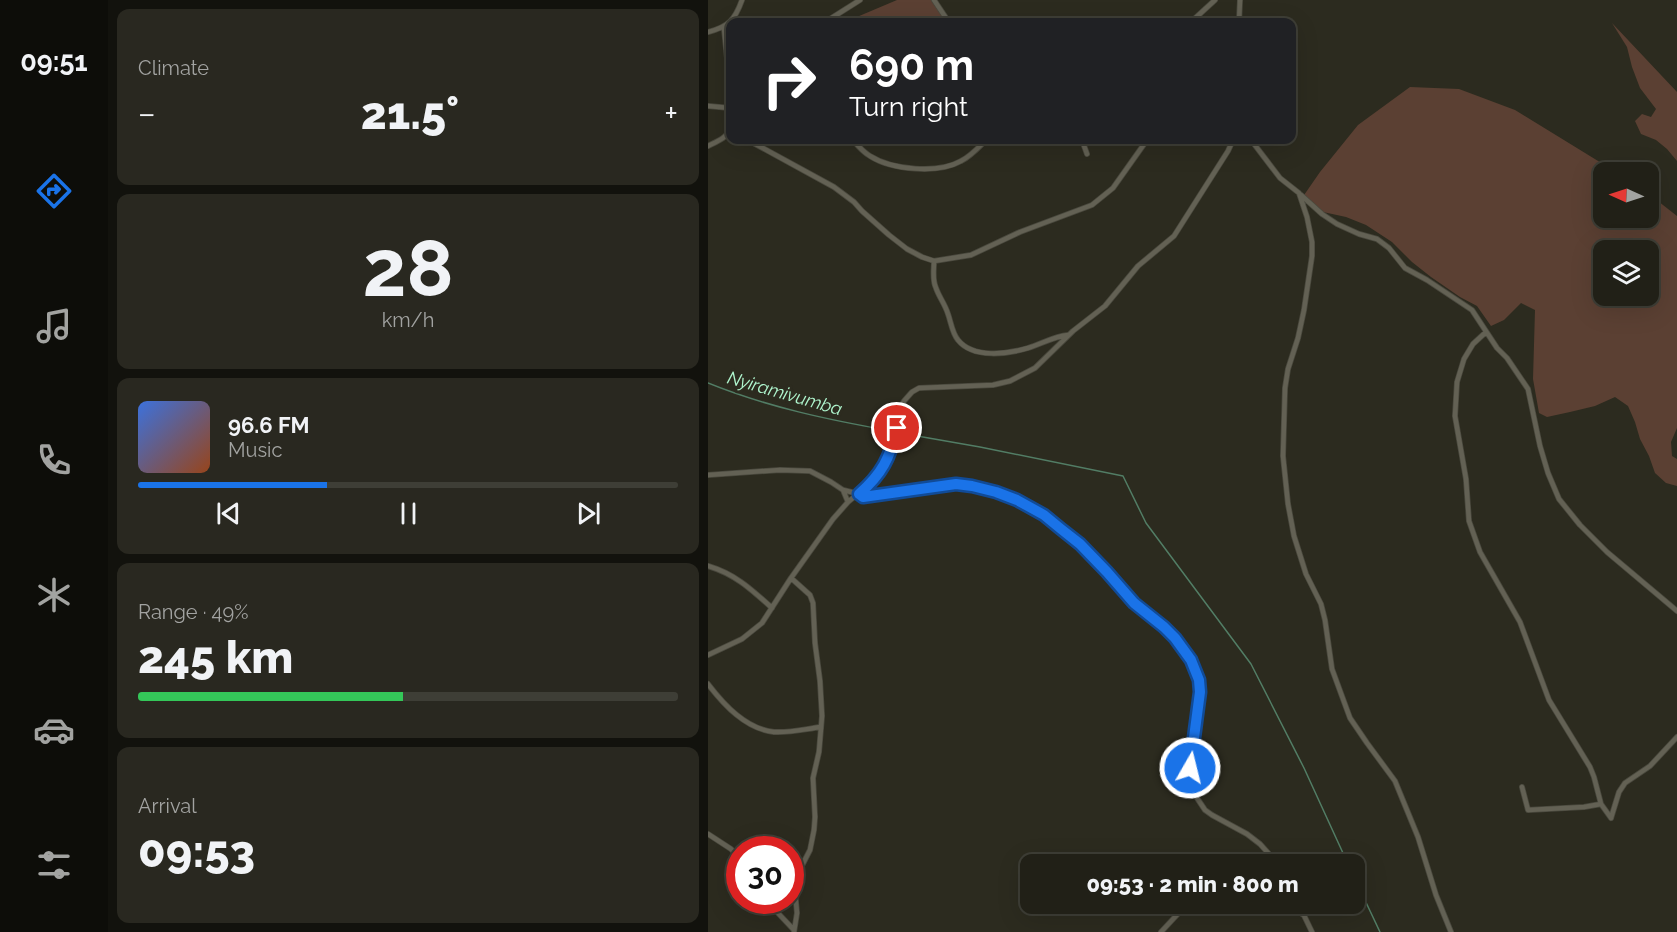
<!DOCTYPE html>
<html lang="en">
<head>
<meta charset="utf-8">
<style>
	body { margin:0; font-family:Raleway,sans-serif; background:#292820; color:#f1f3f6; height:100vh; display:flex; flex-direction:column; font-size:22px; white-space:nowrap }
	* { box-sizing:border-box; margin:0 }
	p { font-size:20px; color:#a2a3a1 }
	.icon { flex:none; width:33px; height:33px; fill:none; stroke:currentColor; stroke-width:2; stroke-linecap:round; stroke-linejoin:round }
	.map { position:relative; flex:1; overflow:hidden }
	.drawer { display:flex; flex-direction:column; gap:9px; padding:9px; background:#12120d; width:600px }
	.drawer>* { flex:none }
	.hud { position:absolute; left:18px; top:18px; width:570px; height:126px; border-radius:12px; box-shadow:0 6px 24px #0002,0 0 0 2px #3e3e36; background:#202124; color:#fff; overflow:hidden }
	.needle { width:39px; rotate:273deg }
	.tools { position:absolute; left:885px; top:162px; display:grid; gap:12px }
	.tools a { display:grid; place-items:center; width:66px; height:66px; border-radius:12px; background:#212017; box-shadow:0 6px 24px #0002,0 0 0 2px #3e3e36; font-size:30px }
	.speed { position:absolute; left:18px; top:836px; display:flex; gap:12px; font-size:30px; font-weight:700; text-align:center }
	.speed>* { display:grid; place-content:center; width:78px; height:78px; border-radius:50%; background:#212017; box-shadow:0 6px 24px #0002,0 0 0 2px #3e3e36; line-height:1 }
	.speed .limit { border:9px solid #d22; background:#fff; color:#111 }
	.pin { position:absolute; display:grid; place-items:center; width:51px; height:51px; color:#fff; margin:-26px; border:3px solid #fff; border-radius:50%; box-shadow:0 2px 6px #0007 }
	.me { position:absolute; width:66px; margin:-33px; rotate:8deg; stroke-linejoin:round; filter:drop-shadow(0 0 4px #0008) }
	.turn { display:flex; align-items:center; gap:21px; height:126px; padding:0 24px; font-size:27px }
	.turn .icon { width:78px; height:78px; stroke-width:2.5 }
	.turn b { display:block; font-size:42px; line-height:51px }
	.big { font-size:45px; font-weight:800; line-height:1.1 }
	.drawer .card { flex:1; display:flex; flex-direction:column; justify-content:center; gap:9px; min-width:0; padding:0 21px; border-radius:12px; background:#292820 }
	.drawer .dial { align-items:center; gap:0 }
	.dial b { font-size:78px; line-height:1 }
	.song { display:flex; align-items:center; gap:18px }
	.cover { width:72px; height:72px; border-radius:9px; background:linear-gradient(135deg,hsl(220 70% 55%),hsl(20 70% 35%)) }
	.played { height:6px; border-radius:3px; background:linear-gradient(90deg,#1a73e8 35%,#3e3e36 35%) }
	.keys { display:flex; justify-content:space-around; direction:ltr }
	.heat { display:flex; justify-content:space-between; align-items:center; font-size:33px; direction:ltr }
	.charge { height:9px; border-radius:4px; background:linear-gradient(90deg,#34c759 49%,#3e3e36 0) }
	.trip { position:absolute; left:312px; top:854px; width:345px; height:60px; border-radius:12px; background:#212017; box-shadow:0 6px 24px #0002,0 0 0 2px #3e3e36; font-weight:800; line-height:60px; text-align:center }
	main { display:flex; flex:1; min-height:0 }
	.dock { display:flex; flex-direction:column; width:108px; justify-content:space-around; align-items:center; background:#0d0d09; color:#a2a3a1 }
	.dock .icon { width:42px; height:42px }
	.dock .current { color:#1a73e8 }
	.dock b { font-size:27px; color:#f1f3f6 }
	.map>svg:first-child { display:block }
</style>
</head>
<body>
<main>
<nav class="dock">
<b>09:51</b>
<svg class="icon current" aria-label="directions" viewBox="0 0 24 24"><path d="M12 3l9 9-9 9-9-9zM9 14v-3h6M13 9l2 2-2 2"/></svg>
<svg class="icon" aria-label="music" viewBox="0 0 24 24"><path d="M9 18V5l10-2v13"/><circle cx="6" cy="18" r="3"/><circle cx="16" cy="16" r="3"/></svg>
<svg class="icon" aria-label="phone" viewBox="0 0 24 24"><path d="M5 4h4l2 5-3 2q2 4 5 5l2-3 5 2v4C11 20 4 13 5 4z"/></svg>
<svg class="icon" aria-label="climate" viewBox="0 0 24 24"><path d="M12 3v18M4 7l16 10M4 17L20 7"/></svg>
<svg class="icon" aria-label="car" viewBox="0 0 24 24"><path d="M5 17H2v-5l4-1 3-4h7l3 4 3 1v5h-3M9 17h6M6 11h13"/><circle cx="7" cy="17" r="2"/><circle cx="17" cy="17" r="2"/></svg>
<svg class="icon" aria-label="filters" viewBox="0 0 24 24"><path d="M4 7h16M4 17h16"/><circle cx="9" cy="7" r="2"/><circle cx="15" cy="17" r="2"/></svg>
</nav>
<section class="drawer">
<div class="card"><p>Climate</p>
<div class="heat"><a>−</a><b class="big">21.5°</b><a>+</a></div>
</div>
<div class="card dial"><b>28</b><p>km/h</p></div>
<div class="card">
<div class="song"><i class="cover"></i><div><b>96.6 FM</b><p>Music</p></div></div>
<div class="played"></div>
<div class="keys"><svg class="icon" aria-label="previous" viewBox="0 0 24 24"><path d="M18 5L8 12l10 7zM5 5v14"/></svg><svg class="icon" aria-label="pause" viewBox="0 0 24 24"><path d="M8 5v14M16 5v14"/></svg><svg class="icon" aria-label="next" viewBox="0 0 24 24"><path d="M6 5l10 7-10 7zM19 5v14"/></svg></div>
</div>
<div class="card"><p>Range · 49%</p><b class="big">245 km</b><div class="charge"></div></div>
<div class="card"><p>Arrival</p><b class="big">09:53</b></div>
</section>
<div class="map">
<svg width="969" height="932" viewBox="0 0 969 932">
	<rect width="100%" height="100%" fill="#2c2b1f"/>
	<path fill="#5b4033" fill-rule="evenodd" d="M 189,0 L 223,0 L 240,22 L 137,22 Z
		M 904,23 L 969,92 L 969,161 L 959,149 L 948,140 L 933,134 L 927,121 L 934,114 L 943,117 L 948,109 L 932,88 L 924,67 L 919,47 Z
		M 702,87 L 751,89 L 807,110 L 908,172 L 896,172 L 896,218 L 940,218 L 941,194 L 969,216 L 969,428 L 963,442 L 964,456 L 969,459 L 969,486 L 958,483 L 947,473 L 941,456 L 932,439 L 927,422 L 920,406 L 907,397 L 887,406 L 862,412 L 839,417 L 831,413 L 825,379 L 827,310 L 813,303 L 796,320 L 783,326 L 769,306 L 752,297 L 723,277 L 704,262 L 684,242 L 658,225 L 638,217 L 615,212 L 594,198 L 612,172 L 650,125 ZM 896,250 L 940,250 L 940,296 L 896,296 Z
		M 158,140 L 251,140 L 252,144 L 158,141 Z"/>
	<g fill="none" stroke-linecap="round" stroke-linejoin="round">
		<path stroke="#527d65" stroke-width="1.5" d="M 0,383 C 59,407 121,420 184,431
			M 192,433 L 272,447 L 415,476 L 438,523 L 543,664 L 596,768 L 640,864
			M 646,877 L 672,932"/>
		<defs>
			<path id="minor" d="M 226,0 L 238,18 L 244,22
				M 120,22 L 122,19 L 152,0
				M 483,22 L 507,0
				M 531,22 L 532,0
				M 16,28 L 19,58 L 21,108
				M 0,32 C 20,27 27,20 34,0
				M 0,106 L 22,108
				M 40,140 L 126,187 L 146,202 L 154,211 L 181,235 L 199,249 L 214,257 L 226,261 L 263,255 L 312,232 L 384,205 L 405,188 L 439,140
				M 145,140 C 150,146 155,152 162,156 C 184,170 230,174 253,161 C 263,156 271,147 278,140
				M 374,140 L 379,154
				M 543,140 L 572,178 L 591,193 L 599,217 L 604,242 L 604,256 L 596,310 L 590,338 L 580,369 L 577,388 L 575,456 L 580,504 L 586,536 L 598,574 L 613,604 L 617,620 L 624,669 L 642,718 L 659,743 L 687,781 L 710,837 L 728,895 L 743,932
				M 0,146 C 8,142 19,138 22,129
				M 593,195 L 614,214 L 629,224 L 651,234 L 669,239 L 681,248 L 697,268 L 719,280 L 764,310 L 789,348 L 799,358 L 820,389 L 832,446 L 840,473 L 851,499 L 872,525 L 899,552 L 969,611
				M 226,261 C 226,270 224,280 228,288 C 231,297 237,304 240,314 C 243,322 244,333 250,340 C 265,359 300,354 320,348 C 333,344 347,336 360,335
				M 778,332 L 765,344 L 756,359 L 749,382 L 747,416 L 758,479 L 761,521 L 772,552 L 812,622 L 841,700 L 882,767 L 886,777 L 893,804 L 903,818
				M 0,475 L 72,470 L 102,471 L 123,482 L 135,490 L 140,502
				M 135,490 L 151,494 L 155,497 C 173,497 191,494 209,491 C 227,487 245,483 263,486 C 318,496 363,532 400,572 C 408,581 414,592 423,600 C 431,608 440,613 448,620 C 470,639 489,662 492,692 L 481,773 L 483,780 L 489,798 L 497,810 L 504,815 L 539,834 L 552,844 L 570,864
				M 0,566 C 27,574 43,589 64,608
				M 83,578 L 102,595 L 105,603 L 107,643 L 112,681 L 114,716 L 111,752 L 105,778 L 107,817 L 106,830 L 102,850 L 86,881 L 89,913 L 86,932
				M 0,655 L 34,639 L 54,623 L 83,578 L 125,519 L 140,502 L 171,476 L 175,469 L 188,434 L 192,408 L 196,401 L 204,392 L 211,388 L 285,385 L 302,381 L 327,368 L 365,331 L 397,306 L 430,266 L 466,236 L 520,151 L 525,140
				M 0,684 C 16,705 38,729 66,732 C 82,733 97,729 113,727
				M 814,787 L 820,810 L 876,807 L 893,804
				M 903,818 L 911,792 L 917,783 L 942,766 L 969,737
				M 0,834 L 23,849 L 32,859
				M 52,900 L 69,912 L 86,930
				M 581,903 L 594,914
				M 590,903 L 604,932
				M 453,932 L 480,903"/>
		</defs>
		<use href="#minor" stroke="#4a493e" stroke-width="6"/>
		<use href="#minor" stroke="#636154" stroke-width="4.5"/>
	</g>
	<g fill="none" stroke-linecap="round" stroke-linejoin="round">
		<defs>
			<path id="route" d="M 189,428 C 182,458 174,474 151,494 L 155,497 L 248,484 L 264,486 L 288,492 L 309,500 L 336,515 L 353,529 L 372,544 L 399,572 L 426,603 L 456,627 L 467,638 L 483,660 L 491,680 L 492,692 L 482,768"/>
		</defs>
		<use href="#route" stroke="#114b97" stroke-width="15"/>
		<use href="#route" stroke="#1a73e8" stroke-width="10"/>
	</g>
	<g text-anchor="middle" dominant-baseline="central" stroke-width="6" stroke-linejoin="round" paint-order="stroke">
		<g font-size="18" font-style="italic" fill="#b0f7cf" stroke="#2c2b1f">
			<text transform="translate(77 393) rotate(16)">Nyiramivumba</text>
		</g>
	</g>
</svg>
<div class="tools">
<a><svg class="needle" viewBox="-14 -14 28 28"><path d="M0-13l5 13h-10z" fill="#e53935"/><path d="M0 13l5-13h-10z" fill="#a2a3a1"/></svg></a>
<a><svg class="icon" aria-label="layers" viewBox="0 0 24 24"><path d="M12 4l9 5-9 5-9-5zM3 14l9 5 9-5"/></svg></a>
</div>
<div class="speed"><div class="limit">30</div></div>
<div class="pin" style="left:189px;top:428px;background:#d93025"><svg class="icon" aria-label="arrive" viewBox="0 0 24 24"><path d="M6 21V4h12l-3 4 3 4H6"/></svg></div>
<svg class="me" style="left:482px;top:768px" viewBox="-20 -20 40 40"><circle r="17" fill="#1a73e8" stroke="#fff" stroke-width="3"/><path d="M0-11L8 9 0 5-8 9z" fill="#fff"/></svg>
<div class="trip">09:53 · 2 min · 800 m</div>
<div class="hud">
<div class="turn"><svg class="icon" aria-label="right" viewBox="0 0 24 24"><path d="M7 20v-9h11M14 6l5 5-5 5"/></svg><div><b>690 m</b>Turn right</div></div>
</div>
</div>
</main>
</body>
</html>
